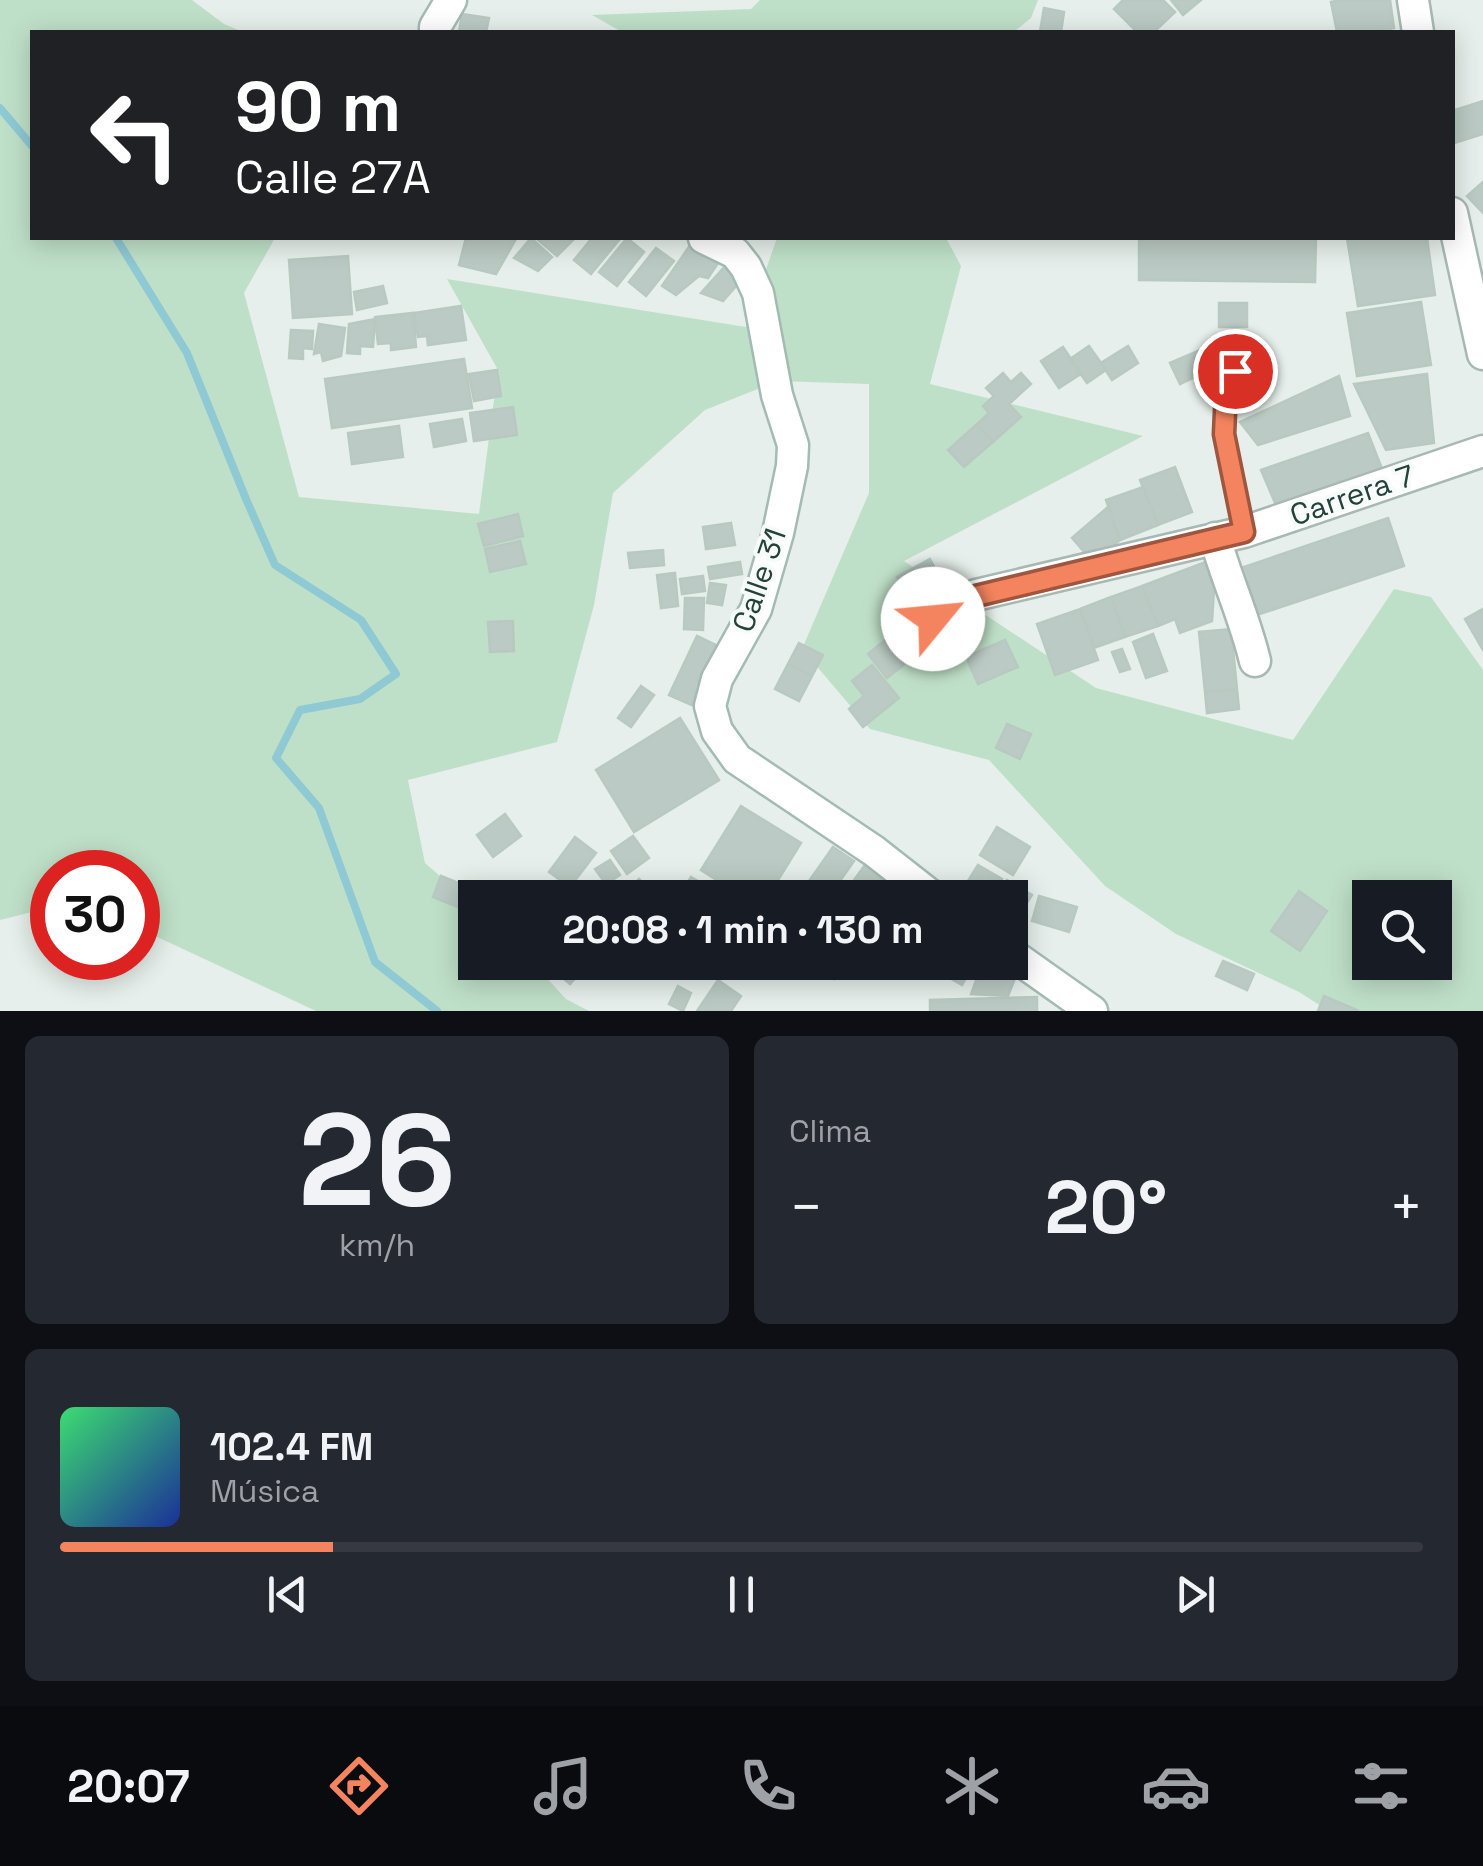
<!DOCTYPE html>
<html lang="es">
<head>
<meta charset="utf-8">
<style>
	body { margin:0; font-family:"Space Grotesk",sans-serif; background:#242831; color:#f1f3f6; height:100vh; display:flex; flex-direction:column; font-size:38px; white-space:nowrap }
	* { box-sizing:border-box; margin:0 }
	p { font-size:32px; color:#9ea1a6 }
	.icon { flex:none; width:55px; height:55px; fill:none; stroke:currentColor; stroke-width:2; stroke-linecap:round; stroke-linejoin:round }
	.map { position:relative; height:1011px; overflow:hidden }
	.details { display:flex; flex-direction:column; gap:25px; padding:25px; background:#0d0f14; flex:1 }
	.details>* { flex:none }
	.banner { position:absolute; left:30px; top:30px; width:1425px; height:210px; border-radius:0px; box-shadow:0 5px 25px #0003; background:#202124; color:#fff; overflow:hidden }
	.controls { position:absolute; left:1352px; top:880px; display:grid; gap:20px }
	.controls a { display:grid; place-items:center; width:100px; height:100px; border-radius:0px; background:#171b24; box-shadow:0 5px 25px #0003; font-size:50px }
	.speed { position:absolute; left:30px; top:850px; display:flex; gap:20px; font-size:50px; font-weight:700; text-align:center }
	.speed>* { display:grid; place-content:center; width:130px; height:130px; border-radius:50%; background:#171b24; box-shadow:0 5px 25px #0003; line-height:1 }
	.speed .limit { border:15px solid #d22; background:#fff; color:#111 }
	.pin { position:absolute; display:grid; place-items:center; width:85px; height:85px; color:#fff; margin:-42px; border:5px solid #fff; border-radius:50%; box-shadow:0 2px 10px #0007 }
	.me { position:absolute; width:110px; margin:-55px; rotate:62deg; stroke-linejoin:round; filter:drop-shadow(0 0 8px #0008) }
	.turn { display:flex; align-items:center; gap:35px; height:210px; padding:0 40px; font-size:45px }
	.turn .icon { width:130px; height:130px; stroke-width:2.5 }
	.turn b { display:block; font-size:70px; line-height:85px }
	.big { font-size:75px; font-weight:700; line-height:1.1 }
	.details .card { flex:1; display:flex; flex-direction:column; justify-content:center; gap:15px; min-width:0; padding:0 35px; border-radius:15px; background:#242831 }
	.details .dial { align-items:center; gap:0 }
	.dial b { font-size:130px; line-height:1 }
	.song { display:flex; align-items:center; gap:30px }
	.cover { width:120px; height:120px; border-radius:15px; background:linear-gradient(135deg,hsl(140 70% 55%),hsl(230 70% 35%)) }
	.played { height:10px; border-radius:5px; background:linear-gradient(90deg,#f4845f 20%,#363941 20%) }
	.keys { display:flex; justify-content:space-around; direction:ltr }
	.heat { display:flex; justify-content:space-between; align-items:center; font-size:55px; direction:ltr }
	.details .tiles { flex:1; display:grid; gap:25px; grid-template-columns:1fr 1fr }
	.card:last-child { grid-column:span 2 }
	.trip { position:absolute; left:458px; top:880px; width:570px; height:100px; border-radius:0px; background:#171b24; box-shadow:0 5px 25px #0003; font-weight:700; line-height:100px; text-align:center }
	.dock { display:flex; height:160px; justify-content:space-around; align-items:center; background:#090b0e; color:#9ea1a6 }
	.dock .icon { width:70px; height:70px }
	.dock .selected { color:#f4845f }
	.dock b { font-size:45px; color:#f1f3f6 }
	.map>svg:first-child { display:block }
</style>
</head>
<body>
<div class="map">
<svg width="1483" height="1011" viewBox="0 0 1483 1011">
	<rect width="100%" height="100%" fill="#e6efeb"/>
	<path fill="#bfe0c8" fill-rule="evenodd" d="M 0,0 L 192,0 L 224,24 L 243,32 L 32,32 L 32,238 L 275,238 L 244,293 L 299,497 L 479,514 L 498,370 L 447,279 L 746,327 L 777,238 L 946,238 L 961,266 L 930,384 L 1143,436 L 904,561 L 1096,688 L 1293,740 L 1394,589 L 1431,597 L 1483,670 L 1483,1011 L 1329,1011 L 1299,992 L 1176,934 L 1105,886 L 989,760 L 870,729 L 802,649 L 869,493 L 869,384 L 778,381 L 705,410 L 613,493 L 594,605 L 557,742 L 408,780 L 425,863 L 475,906 L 475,962 L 533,963 L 566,999 L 589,1011 L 316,1011 L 138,928 L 138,872 L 52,872 L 52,907 L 0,920 ZM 1370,898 L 1435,898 L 1435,962 L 1370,962 Z
		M 760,0 L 1038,0 L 1031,18 L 1014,32 L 622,32 L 592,15 L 751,9 Z"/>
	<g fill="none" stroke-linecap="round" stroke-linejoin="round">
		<path stroke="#8ec9d4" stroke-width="8" d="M 0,108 L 32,146
			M 116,238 L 187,353 L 246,499 L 275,565 L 361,620 L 396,674 L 360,699 L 300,710 L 276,758 L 319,808 L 375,962 L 437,1011"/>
	</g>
	<path fill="#bbcac4" stroke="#b8c9c2" stroke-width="2.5" d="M 1123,0 L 1163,0 L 1175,12 L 1154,32 L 1137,32 L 1114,9 Z
		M 1171,0 L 1201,0 L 1183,15 Z
		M 1340,0 L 1390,0 L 1394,28 L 1375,32 L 1337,32 L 1331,2 Z
		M 1044,8 L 1064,12 L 1061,32 L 1040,32 Z
		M 462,14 L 489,18 L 486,32 L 459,32 Z
		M 1483,101 L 1483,134 L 1454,143 L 1452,111 Z
		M 1483,182 L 1483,213 L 1467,196 Z
		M 466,238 L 510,238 L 516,239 L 496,274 L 459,265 Z
		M 531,238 L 552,257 L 538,271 L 514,258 Z
		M 536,238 L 575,238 L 557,256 Z
		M 592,238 L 616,238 L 619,240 L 591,274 L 574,260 Z
		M 627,238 L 644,252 L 617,286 L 599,272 Z
		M 695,238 L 722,257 L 708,278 L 699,276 L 676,295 L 662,286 Z
		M 1139,238 L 1316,238 L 1315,282 L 1139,280 Z
		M 1347,238 L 1427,238 L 1435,295 L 1358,306 Z
		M 656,248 L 674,261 L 646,296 L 629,282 Z
		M 348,256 L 352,314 L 293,318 L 289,260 Z
		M 727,264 L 743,278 L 723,301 L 701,293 Z
		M 383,286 L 387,303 L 357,310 L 354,292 Z
		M 1421,302 L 1431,365 L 1357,376 L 1347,313 Z
		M 1219,303 L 1247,303 L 1247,327 L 1219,327 Z
		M 461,306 L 466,340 L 428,345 L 427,336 L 418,337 L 414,313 Z
		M 413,313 L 416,347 L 391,350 L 391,343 L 378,344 L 375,317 Z
		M 375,319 L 373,347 L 360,346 L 360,354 L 347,353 L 349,324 Z
		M 319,324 L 345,328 L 341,356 L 323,361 L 321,352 L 314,354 Z
		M 291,330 L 313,331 L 312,349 L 303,348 L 303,359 L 289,358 Z
		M 1089,346 L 1106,370 L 1087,383 L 1070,359 Z
		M 1128,346 L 1138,363 L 1112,380 L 1101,363 Z
		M 1063,347 L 1081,374 L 1059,388 L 1041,361 Z
		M 1200,350 L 1210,370 L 1180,384 L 1170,363 Z
		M 464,359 L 472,408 L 332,428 L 325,379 Z
		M 497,370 L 501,396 L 474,401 L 469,374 Z
		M 1003,373 L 1011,382 L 1021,373 L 1031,384 L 1009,404 L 1021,417 L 993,442 L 977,424 L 989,413 L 983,406 L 994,396 L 986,388 Z
		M 1427,374 L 1434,443 L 1386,450 L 1354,384 Z
		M 1339,376 L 1350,416 L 1258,445 L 1240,422 Z
		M 513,407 L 517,435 L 474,441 L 470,413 Z
		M 462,419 L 466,441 L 434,447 L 430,424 Z
		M 977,424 L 993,442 L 964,467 L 948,450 Z
		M 399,426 L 403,457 L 352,464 L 348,433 Z
		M 1368,433 L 1384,474 L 1278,510 L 1261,470 Z
		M 1175,467 L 1192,512 L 1158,525 L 1140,480 Z
		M 1143,487 L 1158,525 L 1120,540 L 1106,500 Z
		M 1108,507 L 1120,540 L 1093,562 L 1072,538 Z
		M 518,514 L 523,536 L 484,546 L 478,524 Z
		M 1388,518 L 1404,566 L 1257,615 L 1241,568 Z
		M 731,523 L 735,545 L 706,549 L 703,527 Z
		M 520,541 L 526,564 L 490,572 L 485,549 Z
		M 663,550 L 664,565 L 630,568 L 628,553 Z
		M 1216,558 L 1212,621 L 1180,633 L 1175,619 L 1158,626 L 1142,586 Z
		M 930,559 L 947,592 L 913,609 L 897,577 Z
		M 740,562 L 742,574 L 710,579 L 708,567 Z
		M 675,573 L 678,606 L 661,608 L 657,575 Z
		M 703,576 L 705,591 L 682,594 L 680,579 Z
		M 710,583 L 726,585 L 722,605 L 707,603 Z
		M 1142,586 L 1158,626 L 1125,637 L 1111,597 Z
		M 1111,597 L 1125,637 L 1094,648 L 1080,609 Z
		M 685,598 L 704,598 L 703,630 L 684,629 Z
		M 1080,609 L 1098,660 L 1055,675 L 1037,624 Z
		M 1483,609 L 1483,650 L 1465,619 Z
		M 513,621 L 514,651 L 490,652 L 488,622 Z
		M 906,623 L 926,647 L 887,678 L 868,654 Z
		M 1231,629 L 1237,689 L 1205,692 L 1199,632 Z
		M 1153,634 L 1167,671 L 1146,678 L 1133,642 Z
		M 697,636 L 720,647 L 692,705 L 669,695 Z
		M 1005,640 L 1018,667 L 978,684 L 966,657 Z
		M 799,643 L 823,655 L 812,676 L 788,664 Z
		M 1122,649 L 1130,669 L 1120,672 L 1112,652 Z
		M 788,664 L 812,676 L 799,701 L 775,689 Z
		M 872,665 L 899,698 L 863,727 L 849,709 L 864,696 L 852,681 Z
		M 641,686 L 654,695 L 631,727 L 618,718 Z
		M 1237,689 L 1239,709 L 1207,713 L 1205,692 Z
		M 680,718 L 719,780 L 634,832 L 596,770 Z
		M 1007,724 L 1031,734 L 1020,759 L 996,748 Z
		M 741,806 L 801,843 L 767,898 L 745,898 L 701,870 Z
		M 505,814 L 521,836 L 493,857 L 477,835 Z
		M 997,827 L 1030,847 L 1013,875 L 980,855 Z
		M 633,836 L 649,858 L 627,874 L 611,851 Z
		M 575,837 L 596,853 L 570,887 L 549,872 Z
		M 833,847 L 854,861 L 828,898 L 826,898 L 807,884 Z
		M 610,860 L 620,875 L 606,884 L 595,869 Z
		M 865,865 L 887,881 L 874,898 L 841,898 Z
		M 978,865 L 1002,879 L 991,898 L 976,898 L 963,889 Z
		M 441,876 L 471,888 L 463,909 L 433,897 Z
		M 691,877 L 703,884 L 695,898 L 678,898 Z
		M 639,879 L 658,898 L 631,898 L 626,892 Z
		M 1007,880 L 1032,895 L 1016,920 L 1010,916 L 1010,898 L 997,898 Z
		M 1299,891 L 1327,911 L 1300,951 L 1271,931 Z
		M 1039,896 L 1077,907 L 1069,932 L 1032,921 Z
		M 1223,961 L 1254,974 L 1247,990 L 1216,976 Z
		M 558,962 L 584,962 L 587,965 L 570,984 L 552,969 Z
		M 811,962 L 846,962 L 834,979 Z
		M 922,962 L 975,962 L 962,985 Z
		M 983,962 L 1002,962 L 1019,968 L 1008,996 L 971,994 Z
		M 718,980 L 741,996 L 731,1011 L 697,1011 Z
		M 678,986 L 691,993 L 683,1011 L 669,1004 Z
		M 1324,996 L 1359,1011 L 1318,1011 Z
		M 1037,997 L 1037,1011 L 930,1011 L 930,1000 Z"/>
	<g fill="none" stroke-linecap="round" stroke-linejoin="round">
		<defs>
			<path id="lane" d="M 1244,350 L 1225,391 L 1224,434 L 1244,532"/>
			<path id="street" d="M 1413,0 L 1418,32
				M 1452,213 L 1483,354
				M 1215,538 C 1227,580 1245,619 1255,661
				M 933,619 L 976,595 L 1244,532 L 1483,451"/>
			<path id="secondary" d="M 435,32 L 435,27 L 451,0
				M 704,238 L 735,253 L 746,267 L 758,293 L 777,395 L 793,445 L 792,466 L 778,533 L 756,609 L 717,679 L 710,706 L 717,731 L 737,759 L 874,851 L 934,898
				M 1010,953 L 1092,1011"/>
		</defs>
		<use href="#lane" stroke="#a8b8b2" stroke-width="20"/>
		<use href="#street" stroke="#a8b8b2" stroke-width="35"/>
		<use href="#secondary" stroke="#a4bbb3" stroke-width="35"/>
		<use href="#lane" stroke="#fff" stroke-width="15"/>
		<use href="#street" stroke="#fff" stroke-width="30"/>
		<use href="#secondary" stroke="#fff" stroke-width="30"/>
	</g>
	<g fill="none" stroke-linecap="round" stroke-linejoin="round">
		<defs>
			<path id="route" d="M 933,619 L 976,596 L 1244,532 L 1224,434 L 1226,391 L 1235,371"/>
		</defs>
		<use href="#route" stroke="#9f563e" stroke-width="25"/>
		<use href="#route" stroke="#f4845f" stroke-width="18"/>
	</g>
	<g text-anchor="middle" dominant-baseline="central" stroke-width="8" stroke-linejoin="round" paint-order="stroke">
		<g font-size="30" fill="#24423a" stroke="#f7fbf9">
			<text transform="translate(1352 495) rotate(-19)">Carrera 7</text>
			<text transform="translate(759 580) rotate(-71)">Calle 31</text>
		</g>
	</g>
</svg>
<div class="controls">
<a><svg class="icon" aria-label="search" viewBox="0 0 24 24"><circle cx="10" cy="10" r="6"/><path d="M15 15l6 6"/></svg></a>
</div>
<div class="speed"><div class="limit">30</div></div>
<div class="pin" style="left:1235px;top:371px;background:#d93025"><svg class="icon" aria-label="arrive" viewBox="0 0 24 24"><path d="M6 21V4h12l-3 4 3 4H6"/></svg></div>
<svg class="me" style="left:933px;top:619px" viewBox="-20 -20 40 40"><circle r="19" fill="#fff"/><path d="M0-13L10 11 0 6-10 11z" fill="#f4845f"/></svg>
<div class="trip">20:08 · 1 min · 130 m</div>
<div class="banner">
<div class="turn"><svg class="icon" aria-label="left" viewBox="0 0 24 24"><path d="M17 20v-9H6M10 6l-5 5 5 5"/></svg><div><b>90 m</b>Calle 27A</div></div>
</div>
</div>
<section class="details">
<div class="tiles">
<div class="card dial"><b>26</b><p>km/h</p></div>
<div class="card"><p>Clima</p>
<div class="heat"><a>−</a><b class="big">20°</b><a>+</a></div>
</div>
<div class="card">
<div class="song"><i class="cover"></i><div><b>102.4 FM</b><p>Música</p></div></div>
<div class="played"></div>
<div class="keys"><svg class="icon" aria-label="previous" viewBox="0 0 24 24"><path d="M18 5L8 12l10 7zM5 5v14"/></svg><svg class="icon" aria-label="pause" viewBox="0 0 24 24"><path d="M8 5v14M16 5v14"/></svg><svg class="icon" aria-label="next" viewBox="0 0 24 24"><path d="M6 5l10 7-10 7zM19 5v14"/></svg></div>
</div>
</div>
</section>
<nav class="dock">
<b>20:07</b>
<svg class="icon selected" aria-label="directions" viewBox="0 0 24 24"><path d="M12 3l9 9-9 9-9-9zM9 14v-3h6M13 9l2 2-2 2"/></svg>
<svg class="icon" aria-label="music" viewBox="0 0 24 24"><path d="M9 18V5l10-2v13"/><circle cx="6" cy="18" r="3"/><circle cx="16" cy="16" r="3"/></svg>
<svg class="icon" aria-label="phone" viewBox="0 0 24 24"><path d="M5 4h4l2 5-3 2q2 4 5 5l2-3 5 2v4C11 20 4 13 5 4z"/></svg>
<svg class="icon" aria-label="climate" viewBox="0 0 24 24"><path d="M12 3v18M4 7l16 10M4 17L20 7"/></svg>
<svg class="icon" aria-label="car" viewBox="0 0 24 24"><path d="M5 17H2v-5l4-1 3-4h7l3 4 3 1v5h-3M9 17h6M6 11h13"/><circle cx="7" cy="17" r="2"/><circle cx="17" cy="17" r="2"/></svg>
<svg class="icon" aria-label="filters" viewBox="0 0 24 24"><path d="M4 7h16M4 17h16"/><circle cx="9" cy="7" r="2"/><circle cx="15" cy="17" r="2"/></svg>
</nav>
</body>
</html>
